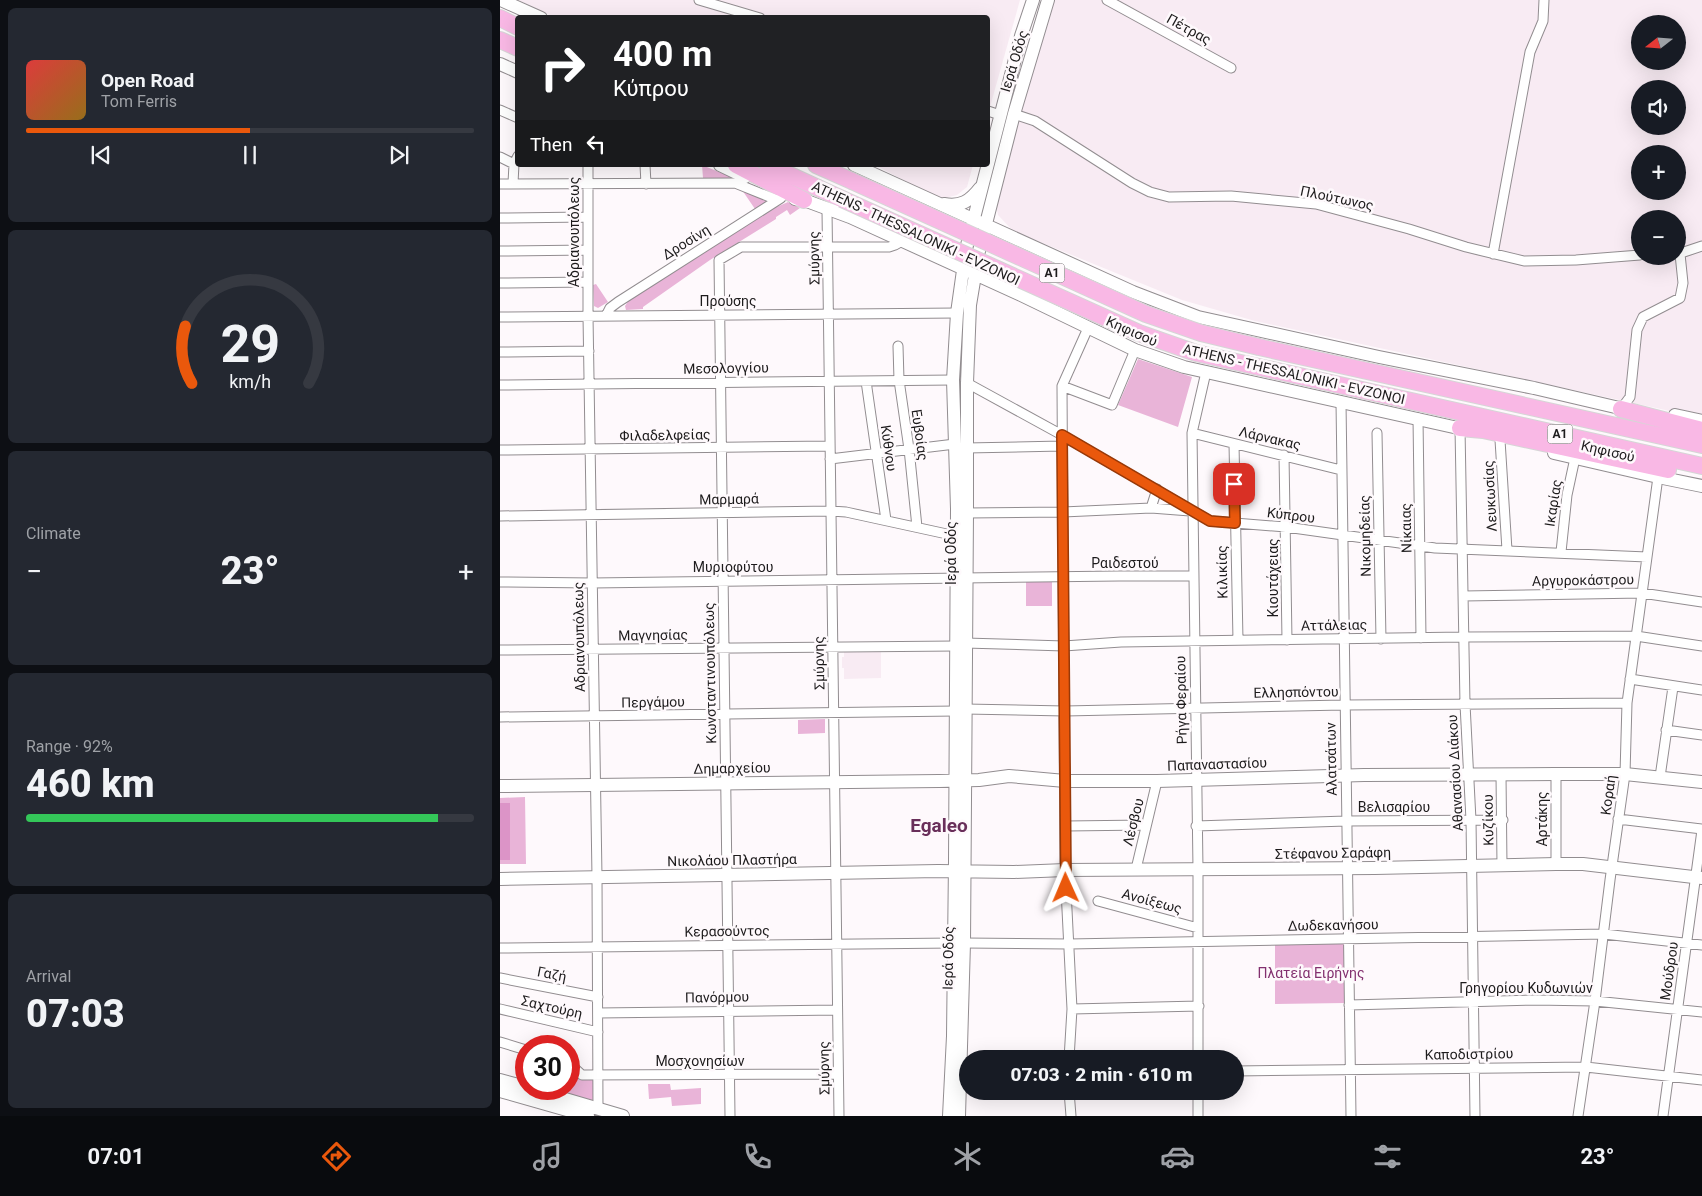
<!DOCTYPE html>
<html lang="en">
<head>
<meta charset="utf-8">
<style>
	body { margin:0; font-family:Roboto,sans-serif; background:#242831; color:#f1f3f6; height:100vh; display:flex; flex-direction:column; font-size:19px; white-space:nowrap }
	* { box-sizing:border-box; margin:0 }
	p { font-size:16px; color:#9ea1a6 }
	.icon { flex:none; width:28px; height:28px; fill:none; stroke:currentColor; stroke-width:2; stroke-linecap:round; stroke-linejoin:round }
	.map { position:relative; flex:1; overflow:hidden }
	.sheet { display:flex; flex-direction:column; gap:8px; padding:8px; background:#0d0f14; width:500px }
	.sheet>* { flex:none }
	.banner { position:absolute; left:15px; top:15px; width:475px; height:152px; border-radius:5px; box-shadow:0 5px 20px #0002; background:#202124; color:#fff; overflow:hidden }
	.needle { width:32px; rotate:253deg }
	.tools { position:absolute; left:1131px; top:15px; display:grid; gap:10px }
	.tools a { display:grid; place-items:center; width:55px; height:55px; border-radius:50%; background:#171b24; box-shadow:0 5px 20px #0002; font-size:25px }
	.speed { position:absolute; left:15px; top:1035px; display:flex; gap:10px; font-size:25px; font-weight:700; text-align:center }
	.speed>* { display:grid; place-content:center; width:65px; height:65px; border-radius:50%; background:#171b24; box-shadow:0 5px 20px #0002; line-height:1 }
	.speed .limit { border:8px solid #d22; background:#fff; color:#111 }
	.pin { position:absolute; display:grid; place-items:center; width:42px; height:42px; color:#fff; margin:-21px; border-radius:10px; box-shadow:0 2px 8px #0006 }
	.me { position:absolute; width:55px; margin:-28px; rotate:359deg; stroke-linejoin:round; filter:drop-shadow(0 0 4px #0008) }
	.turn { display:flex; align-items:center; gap:18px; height:105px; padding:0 15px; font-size:22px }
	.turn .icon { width:65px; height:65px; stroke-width:2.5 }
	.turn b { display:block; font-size:35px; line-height:42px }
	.then { display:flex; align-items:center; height:48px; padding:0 15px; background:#0003; gap:10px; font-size:19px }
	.big { font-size:38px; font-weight:800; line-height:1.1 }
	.sheet .tile { flex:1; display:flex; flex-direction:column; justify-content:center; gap:8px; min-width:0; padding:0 18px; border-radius:8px; background:#242831 }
	.sheet .dial { align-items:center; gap:0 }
	.dial svg { height:130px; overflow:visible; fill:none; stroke:#363941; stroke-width:7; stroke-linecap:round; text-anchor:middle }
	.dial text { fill:#f1f3f6; stroke:none }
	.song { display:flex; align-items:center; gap:15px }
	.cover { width:60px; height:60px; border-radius:8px; background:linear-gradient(135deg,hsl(0 70% 55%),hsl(40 70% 35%)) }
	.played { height:5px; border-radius:2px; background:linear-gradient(90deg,#ea580c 50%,#363941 50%) }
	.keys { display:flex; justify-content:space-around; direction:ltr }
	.heat { display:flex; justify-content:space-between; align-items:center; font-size:28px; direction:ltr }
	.charge { height:8px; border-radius:4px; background:linear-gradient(90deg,#34c759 92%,#363941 0) }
	.trip { position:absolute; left:459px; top:1050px; width:285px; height:50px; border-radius:25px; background:#171b24; box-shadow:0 5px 20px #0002; font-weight:800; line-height:50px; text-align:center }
	.tab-bar { display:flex; height:80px; justify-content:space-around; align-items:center; background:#090b0e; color:#9ea1a6 }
	.tab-bar .icon { width:35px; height:35px }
	.tab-bar .selected { color:#ea580c }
	.tab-bar b { font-size:22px; color:#f1f3f6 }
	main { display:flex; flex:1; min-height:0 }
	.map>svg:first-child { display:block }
</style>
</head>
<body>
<main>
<section class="sheet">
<div class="tile">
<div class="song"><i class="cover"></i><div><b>Open Road</b><p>Tom Ferris</p></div></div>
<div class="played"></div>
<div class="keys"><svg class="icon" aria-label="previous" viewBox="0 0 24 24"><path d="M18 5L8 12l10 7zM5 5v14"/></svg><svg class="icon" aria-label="pause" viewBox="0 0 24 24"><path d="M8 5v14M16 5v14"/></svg><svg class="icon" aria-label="next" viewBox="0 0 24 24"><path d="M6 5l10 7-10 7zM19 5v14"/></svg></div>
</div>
<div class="tile dial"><svg viewBox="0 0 100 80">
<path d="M14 69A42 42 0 1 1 86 69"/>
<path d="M14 69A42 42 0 0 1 10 34" stroke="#ea580c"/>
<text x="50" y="56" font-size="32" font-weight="700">29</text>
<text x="50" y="72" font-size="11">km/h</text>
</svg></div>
<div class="tile"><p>Climate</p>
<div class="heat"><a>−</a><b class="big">23°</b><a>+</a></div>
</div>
<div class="tile"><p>Range · 92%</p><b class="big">460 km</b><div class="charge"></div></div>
<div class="tile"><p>Arrival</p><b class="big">07:03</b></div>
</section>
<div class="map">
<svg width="1202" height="1116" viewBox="0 0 1202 1116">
	<rect width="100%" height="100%" fill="#fef9fc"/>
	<path fill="#f8ebf3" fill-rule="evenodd" d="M 18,0 L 520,0 L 488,114 L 488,18 L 56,18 Z
		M 554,0 L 1202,0 L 1202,418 L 755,321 L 682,300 L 513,231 L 498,215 L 494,196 ZM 1140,24 L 1178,24 L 1178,61 L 1140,61 ZM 1140,89 L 1178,89 L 1178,126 L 1140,126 ZM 1140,154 L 1178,154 L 1178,191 L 1140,191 ZM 1140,219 L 1178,219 L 1178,256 L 1140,256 Z
		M 375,165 L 473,165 L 467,187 L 457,195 L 445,198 L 432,195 Z
		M 344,652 L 381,652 L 381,678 L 344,679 L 344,668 L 342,668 L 342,657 L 344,657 Z"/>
	<path fill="#e9b4d8" d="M 202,165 L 231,177 L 232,179 L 203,178 Z
		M 242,190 L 268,200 L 268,201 L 255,209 Z
		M 288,202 L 300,208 L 290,215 L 287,210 L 276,217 L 276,219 L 210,260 L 143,307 L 143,309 L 126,310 L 125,306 L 129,300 L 272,209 Z
		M 96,284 L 108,302 L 98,308 L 94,306 L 93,285 Z
		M 638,359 L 692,377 L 678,427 L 618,405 Z
		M 526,579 L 552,579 L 552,606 L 526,606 Z
		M 325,719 L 325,733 L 298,734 L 298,720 Z
		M 25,797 L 26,864 L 0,864 L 0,798 Z
		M 847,942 L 845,1003 L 775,1004 L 775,944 Z
		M 74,1075 L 80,1080 L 93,1080 L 93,1101 L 51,1089 L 69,1089 L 69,1081 L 72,1081 L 72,1078 Z
		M 170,1084 L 171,1090 L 201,1088 L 201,1104 L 172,1106 L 171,1097 L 149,1099 L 148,1084 Z"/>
	<path fill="#dc94c7" d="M 0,803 L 10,803 L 10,860 L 0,860 Z"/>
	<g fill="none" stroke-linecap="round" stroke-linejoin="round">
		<defs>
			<path id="street" d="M 199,0 L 260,18
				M 607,0 L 731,68
				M 0,110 L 18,118
				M 488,111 L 500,115
				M 514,114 L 535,121 L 632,183 L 650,192 L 669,197 L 731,196 L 816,204 L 909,229 L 966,247 L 1024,261 L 1076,260 L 1140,255
				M 0,157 L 14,164
				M 88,165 L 88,316 L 97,877 L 98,1109
				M 145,165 L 146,184
				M 13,183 L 14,164 L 18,156
				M 0,184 L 235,183 L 277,200
				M 327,210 L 339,1116
				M 0,218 L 87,217
				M 0,251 L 88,250
				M 993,254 L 1030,52 L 1043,21 L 1044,0
				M 1178,254 L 1202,246
				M 0,283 L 88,282
				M 106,316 L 110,308 L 118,302 L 281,198
				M 0,317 L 457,313
				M 398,346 L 399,380 L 409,449 L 417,527
				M 0,352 L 89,351
				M 366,381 L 386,520
				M 467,383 L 562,435 L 710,521 L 786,527 L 935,548 L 1147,557
				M 0,385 L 453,380
				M 562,386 L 612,405 L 635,350
				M 841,402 L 851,1116
				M 1121,409 L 1130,397 L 1137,330 L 1143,317 L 1180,298 L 1183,283 L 1180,254
				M 918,418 L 921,638
				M 960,428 L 965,704 L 971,820 L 975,1116
				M 692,433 L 841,470
				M 877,433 L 881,639
				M 1000,440 L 1007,550
				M 734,444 L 738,640
				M 466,448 L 562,446
				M 0,450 L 330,446
				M 784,455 L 787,640
				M 330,459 L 455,444
				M 651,508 L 657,489
				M 467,513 L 563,512 L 651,508 L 690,511
				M 0,516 L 331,511 L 346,512 L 456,536
				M 1061,552 L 1067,495 L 1075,458
				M 0,582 L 92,583 L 619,576 L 694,576
				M 963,596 L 1142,593 L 1202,602
				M 465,643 L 564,646 L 621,642 L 964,637 L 1136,636 L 1202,646
				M 0,650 L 456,646
				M 1130,679 L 1202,690
				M 465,709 L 565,711 L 844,705 L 1127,703
				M 0,717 L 456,711
				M 1166,730 L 1202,735
				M 1056,774 L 1056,864
				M 1001,775 L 1002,866
				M 1160,777 L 1173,687
				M 1118,819 L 1202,829
				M 566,826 L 646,825
				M 696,826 L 846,821 L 1003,820
				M 636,869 L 657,781
				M 598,901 L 698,928
				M 464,943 L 569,944 L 1104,934 L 1202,945
				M 0,948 L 454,943
				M 0,978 L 98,997
				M 849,1005 L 1034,1000 L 1095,1001 L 1202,1012
				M 0,1009 L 98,1032
				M 572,1009 L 699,1006
				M 98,1013 L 337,1010
				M 0,1042 L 26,1050
				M 569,1059 L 572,1009 L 565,870 L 562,386 L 588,328
				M 698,1059 L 698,869 L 692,433 L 706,372
				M 69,1063 L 82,1075 L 337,1074
				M 735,1071 L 1086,1067 L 1202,1080
				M 569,1091 L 571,1116
				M 230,1116 L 219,260 L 241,247 L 389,247 L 395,245 L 402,241
				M 698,1116 L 698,1091
				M 1078,1116 L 1095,1001 L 1110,880 L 1125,774 L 1127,703 L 1158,477
				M 1163,1116 L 1202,830"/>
			<path id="secondary" d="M 1,0 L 41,18
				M 0,64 L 18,72
				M 220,165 L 245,177
				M 354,165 L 633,292 L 698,317 L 879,357 L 1034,388 L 1128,410
				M 295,199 L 304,200 L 350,217 L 521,295 L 635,350 L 684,367 L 967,430
				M 444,204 C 461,207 470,201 480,188
				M 1175,415 L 1202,421
				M 1054,453 L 1158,477 L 1202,486
				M 0,786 L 439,781 L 479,780 L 509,776 L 565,781 L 657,781 L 864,775 L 1056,774 L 1125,774 L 1202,782
				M 0,879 L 438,871 L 514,872 L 565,870 L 875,868 L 1056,864 L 1083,864 L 1202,878
				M 0,1080 L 26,1087
				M 31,1089 L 123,1116
				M 0,1091 L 88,1116
				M 449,1116 L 453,1036 L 455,861 L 457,509 L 453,380 L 457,313 L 466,249 L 521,36 L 533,0
				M 459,1116 L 464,943 L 467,513 L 467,383 L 470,305 L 475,275 L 478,255 L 514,114 L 548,0"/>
			<path id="highway" d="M 0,18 L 18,27
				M 0,40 L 18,48
				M 236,165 L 304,200
				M 268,165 L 342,199
				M 316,165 L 352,181
				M 759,347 L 1202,445
				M 754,366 L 1202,466
				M 1121,409 L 1202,430
				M 960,428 L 983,430 L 1168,470"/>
		</defs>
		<use href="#street" stroke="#928d90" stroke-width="11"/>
		<use href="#secondary" stroke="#928d90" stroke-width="14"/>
		<use href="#highway" stroke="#d6d6d6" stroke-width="18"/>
		<use href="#street" stroke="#fff" stroke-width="9"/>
		<use href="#secondary" stroke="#fff" stroke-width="12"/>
		<use href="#highway" stroke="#f9b8e5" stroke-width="16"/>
		<defs>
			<path id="highway-bridge" d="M 352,181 L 646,314 L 701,333 L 759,347
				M 342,199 L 639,333 L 696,353 L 754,366"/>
		</defs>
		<use href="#highway-bridge" stroke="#d6d6d6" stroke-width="18" stroke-linecap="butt"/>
		<use href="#highway-bridge" stroke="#f9b8e5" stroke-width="16"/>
	</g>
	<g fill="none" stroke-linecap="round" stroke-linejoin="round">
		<defs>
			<path id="route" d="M 566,888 L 562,435 L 710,521 L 735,523 L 734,484"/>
		</defs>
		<use href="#route" stroke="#983908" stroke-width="12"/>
		<use href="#route" stroke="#ea580c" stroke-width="9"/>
	</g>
	<g text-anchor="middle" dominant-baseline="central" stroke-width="5" stroke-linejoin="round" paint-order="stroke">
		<g fill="#fef9fc" stroke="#605e5f" stroke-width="1">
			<rect x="539.5" y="263.5" width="25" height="19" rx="4"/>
			<rect x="1047.5" y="424.5" width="25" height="19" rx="4"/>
		</g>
		<g font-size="12" font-weight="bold" fill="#1d1b1c">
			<text x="552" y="273">Α1</text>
			<text x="1060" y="434">Α1</text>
		</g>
		<g font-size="14" fill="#1d1b1c" stroke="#fef9fc">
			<text transform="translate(689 29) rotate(29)">Πέτρας</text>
			<text transform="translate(514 61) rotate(-73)">Ιερά Οδός</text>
			<text transform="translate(837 198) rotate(12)">Πλούτωνος</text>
			<text transform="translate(74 232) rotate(-90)">Αδριανουπόλεως</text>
			<text transform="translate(416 233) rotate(25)">ATHENS - THESSALONIKI - EVZONOI</text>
			<text transform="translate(186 242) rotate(-32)">Δροσίνη</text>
			<text transform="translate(314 258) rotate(-91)">Σμύρνης</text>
			<text x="228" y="301">Προύσης</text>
			<text transform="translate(632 331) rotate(24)">Κηφισού</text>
			<text transform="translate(226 368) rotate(-1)">Μεσολογγίου</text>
			<text transform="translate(794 374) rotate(13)">ATHENS - THESSALONIKI - EVZONOI</text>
			<text transform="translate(165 435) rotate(-1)">Φιλαδελφείας</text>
			<text transform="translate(420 435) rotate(82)">Ευβοίας</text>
			<text transform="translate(770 438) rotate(13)">Λάρνακας</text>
			<text transform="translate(389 448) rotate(82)">Κύθνου</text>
			<text transform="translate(1108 451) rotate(13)">Κηφισού</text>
			<text transform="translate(990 496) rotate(-93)">Λευκωσίας</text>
			<text transform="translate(229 499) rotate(-1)">Μαρμαρά</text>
			<text transform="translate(1053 503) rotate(-81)">Ικαρίας</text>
			<text transform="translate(791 515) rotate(7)">Κύπρου</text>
			<text transform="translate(906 528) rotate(-91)">Νίκαιας</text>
			<text transform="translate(865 536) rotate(-91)">Νικομηδείας</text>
			<text transform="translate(451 553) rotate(-90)">Ιερά Οδός</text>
			<text x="625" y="563">Ραιδεστού</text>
			<text x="233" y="567">Μυριοφύτου</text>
			<text transform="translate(722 572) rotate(-91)">Κιλικίας</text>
			<text transform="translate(773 578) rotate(-90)">Κιουτάχειας</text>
			<text transform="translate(1083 580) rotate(-1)">Αργυροκάστρου</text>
			<text transform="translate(834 625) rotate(-1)">Αττάλειας</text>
			<text transform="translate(153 635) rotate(-1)">Μαγνησίας</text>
			<text transform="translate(79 637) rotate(-91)">Αδριανουπόλεως</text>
			<text transform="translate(319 663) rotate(-91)">Σμύρνης</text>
			<text transform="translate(210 673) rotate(-91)">Κωνσταντινουπόλεως</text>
			<text transform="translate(796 692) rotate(-1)">Ελλησπόντου</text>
			<text transform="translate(681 700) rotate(-91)">Ρήγα Φεραίου</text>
			<text transform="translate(153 702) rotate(-1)">Περγάμου</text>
			<text transform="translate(831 759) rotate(-91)">Αλατσάτων</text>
			<text transform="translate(717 764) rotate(-2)">Παπαναστασίου</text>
			<text transform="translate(232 768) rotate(-1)">Δημαρχείου</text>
			<text transform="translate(955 773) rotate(-93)">Αθανασίου Διάκου</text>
			<text transform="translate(1108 795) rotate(-82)">Κοραή</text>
			<text x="894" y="807">Βελισαρίου</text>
			<text transform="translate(1042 819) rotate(-90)">Αρτάκης</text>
			<text transform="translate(988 820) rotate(-91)">Κυζίκου</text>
			<text transform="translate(633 822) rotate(-76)">Λέσβου</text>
			<text transform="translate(833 853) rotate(-1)">Στέφανου Σαράφη</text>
			<text transform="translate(232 860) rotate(-1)">Νικολάου Πλαστήρα</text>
			<text transform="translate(652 901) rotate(15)">Ανοίξεως</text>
			<text transform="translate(833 925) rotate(-1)">Δωδεκανήσου</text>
			<text transform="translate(227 931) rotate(-1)">Κερασούντος</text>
			<text transform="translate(448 958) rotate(-89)">Ιερά Οδός</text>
			<text transform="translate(1169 971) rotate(-82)">Μούδρου</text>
			<text transform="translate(52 974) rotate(11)">Γαζή</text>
			<text x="1026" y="988">Γρηγορίου Κυδωνιών</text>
			<text transform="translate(217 997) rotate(-1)">Πανόρμου</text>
			<text transform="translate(52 1007) rotate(13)">Σαχτούρη</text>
			<text transform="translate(969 1054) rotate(-1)">Καποδιστρίου</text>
			<text x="200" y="1061">Μοσχονησίων</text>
			<text transform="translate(324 1068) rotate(-91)">Σμύρνης</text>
		</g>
		<g font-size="14" fill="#83306f" stroke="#fef9fc">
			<text x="811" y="973">Πλατεία Ειρήνης</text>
		</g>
		<g font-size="19" font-weight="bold" fill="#692f5a" stroke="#fef9fc">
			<text x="439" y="825">Egaleo</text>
		</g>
	</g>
</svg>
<div class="tools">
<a><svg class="needle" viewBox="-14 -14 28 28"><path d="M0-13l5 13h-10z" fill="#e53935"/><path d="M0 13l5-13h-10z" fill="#9ea1a6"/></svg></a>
<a><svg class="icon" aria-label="sound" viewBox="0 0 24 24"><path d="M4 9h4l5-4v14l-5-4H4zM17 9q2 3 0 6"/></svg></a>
<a>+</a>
<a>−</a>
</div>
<div class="speed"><div class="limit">30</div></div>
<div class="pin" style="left:734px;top:484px;background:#d93025"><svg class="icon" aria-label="arrive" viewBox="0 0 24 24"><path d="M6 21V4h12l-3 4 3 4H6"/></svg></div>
<svg class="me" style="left:566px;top:888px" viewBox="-20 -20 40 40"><path d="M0-17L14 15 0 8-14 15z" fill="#ea580c" stroke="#fff" stroke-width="4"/></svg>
<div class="trip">07:03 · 2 min · 610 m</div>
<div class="banner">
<div class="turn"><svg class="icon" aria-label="right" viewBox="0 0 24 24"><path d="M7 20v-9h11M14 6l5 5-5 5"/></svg><div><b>400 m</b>Κύπρου</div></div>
<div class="then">Then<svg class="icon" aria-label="left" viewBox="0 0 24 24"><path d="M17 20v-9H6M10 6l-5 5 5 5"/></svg></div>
</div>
</div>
</main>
<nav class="tab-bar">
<b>07:01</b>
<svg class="icon selected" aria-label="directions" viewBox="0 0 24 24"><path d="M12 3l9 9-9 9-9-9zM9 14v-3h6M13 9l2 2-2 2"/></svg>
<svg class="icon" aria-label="music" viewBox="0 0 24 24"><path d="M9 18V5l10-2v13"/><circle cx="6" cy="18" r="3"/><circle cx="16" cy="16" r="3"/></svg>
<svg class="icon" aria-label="phone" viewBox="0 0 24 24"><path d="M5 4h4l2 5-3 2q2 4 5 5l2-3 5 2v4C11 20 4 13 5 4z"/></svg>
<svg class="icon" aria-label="climate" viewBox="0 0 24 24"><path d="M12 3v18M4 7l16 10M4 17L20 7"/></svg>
<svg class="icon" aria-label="car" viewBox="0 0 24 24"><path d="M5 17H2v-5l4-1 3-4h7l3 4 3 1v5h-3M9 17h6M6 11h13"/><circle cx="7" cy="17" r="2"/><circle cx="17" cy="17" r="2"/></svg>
<svg class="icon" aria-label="filters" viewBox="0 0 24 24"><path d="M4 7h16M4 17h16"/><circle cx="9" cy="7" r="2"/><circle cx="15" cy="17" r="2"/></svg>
<b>23°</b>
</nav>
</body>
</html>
